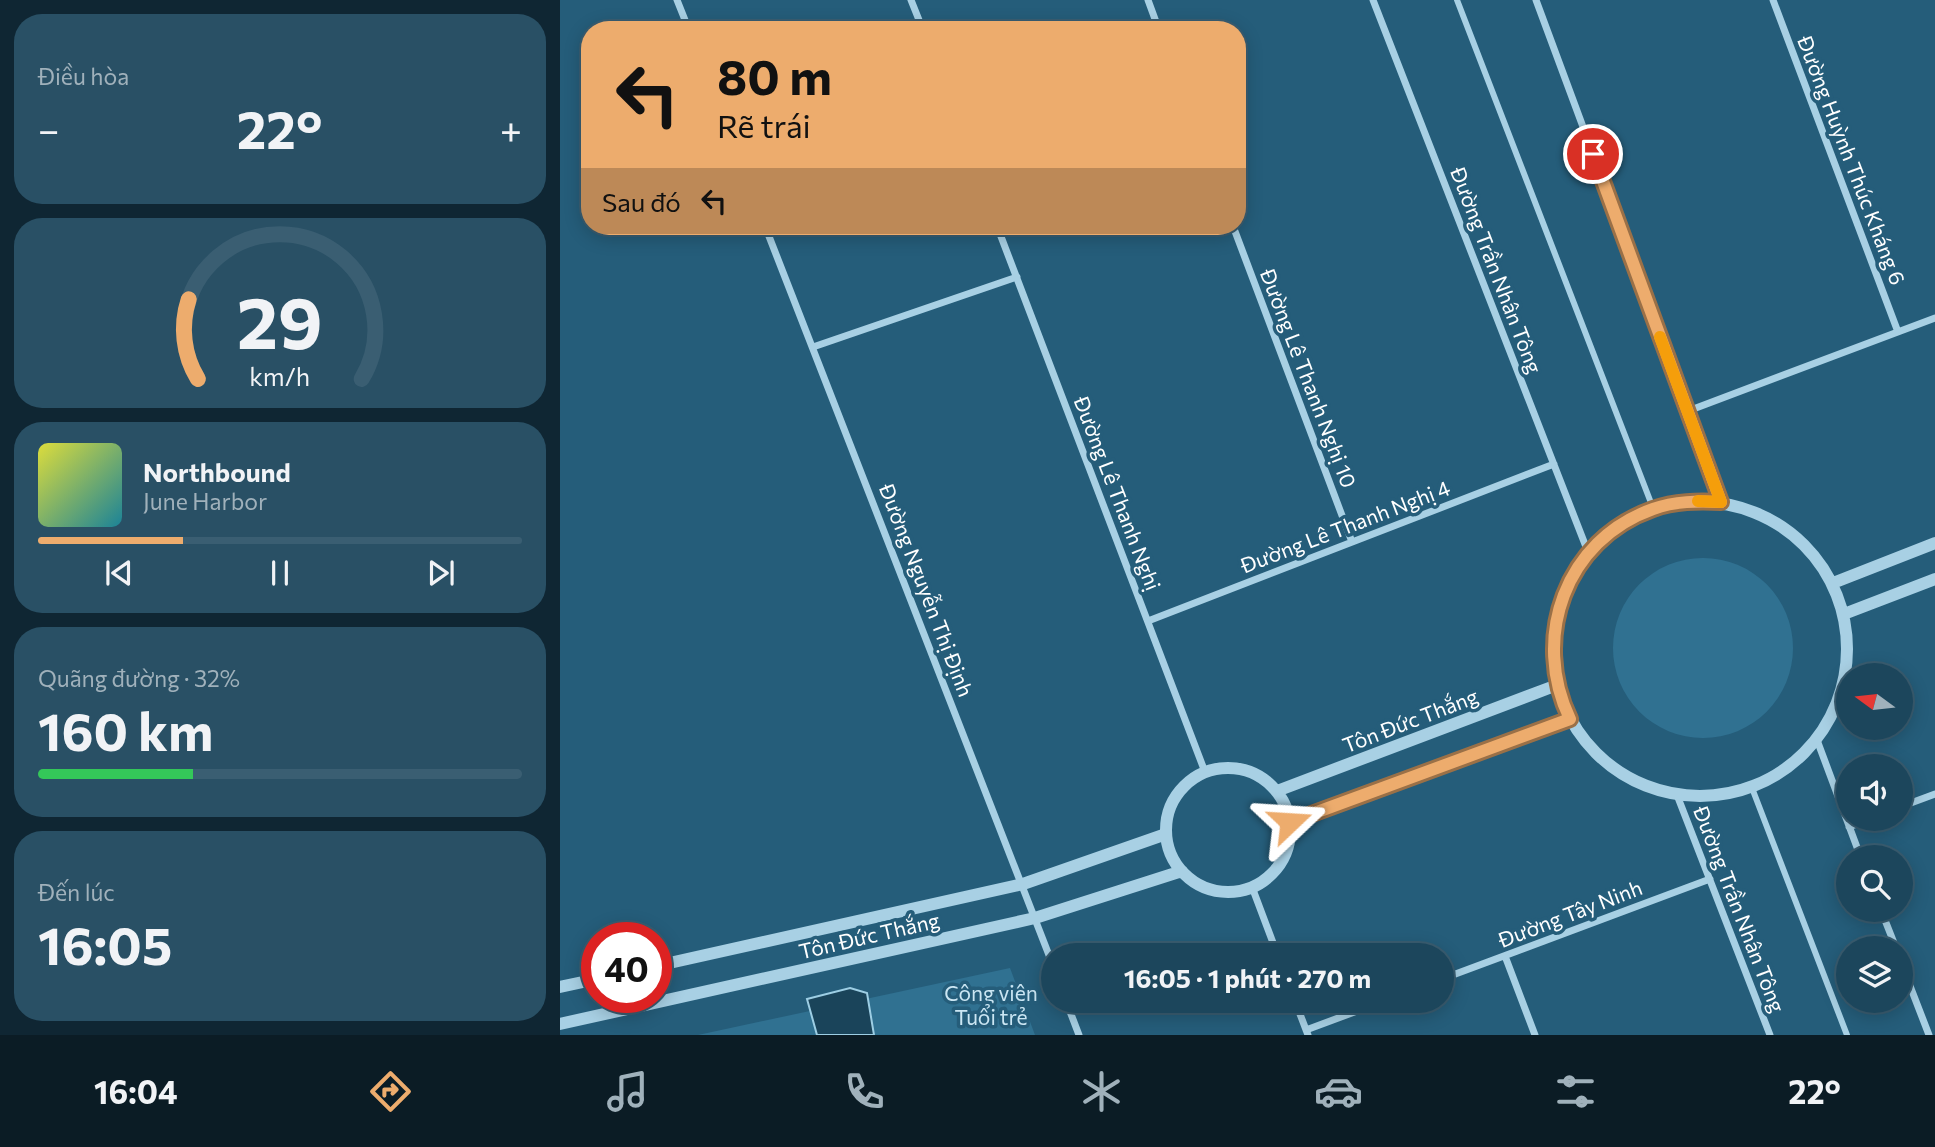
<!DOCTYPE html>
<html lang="vi">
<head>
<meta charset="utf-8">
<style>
	body { margin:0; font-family:Commissioner,sans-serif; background:#295065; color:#f1f3f6; height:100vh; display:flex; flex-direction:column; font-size:26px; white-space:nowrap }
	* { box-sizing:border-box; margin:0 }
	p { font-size:23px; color:#a0b1bb }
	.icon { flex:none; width:38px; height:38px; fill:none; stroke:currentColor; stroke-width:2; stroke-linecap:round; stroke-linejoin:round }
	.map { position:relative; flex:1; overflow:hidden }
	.sheet { display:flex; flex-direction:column; gap:14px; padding:14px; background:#0f2633; width:560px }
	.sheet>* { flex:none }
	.banner { position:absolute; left:21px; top:21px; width:665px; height:214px; border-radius:28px; box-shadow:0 4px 18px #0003,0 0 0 2px #3a5e72; background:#edac6d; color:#111; overflow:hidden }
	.needle { width:46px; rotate:285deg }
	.buttons { position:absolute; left:1276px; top:663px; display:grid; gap:14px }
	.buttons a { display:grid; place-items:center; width:77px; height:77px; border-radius:50%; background:#1c465c; box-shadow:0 4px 18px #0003,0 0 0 2px #3a5e72; font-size:35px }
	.speed { position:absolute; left:21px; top:922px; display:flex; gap:14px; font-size:35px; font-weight:700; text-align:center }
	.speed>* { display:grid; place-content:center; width:91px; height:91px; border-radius:50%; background:#1c465c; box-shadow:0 4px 18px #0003,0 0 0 2px #3a5e72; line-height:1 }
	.speed .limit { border:10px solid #d22; background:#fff; color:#111 }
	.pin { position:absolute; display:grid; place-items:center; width:60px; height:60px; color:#fff; margin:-30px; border:4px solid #fff; border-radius:50%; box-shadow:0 2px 7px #0007 }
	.me { position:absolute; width:77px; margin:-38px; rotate:70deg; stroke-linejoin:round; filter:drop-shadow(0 0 5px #0008) }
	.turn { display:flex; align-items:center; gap:24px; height:147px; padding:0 21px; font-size:32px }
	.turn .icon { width:91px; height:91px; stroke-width:2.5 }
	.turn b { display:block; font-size:49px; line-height:60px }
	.then { display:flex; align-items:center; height:66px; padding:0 21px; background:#0003; gap:14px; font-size:26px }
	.big { font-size:52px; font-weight:700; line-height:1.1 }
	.sheet .widget { flex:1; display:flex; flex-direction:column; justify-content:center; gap:10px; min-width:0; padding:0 24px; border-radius:28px; background:#295065 }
	.sheet .dial { align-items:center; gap:0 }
	.dial svg { height:182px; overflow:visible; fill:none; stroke:#3a5e72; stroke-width:7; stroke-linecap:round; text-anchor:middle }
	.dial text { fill:#f1f3f6; stroke:none }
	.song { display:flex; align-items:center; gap:21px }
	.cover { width:84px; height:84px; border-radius:10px; background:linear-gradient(135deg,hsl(60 70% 55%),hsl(190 70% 35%)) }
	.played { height:7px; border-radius:4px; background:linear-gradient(90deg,#edac6d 30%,#3a5e72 30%) }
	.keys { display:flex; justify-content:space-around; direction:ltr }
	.heat { display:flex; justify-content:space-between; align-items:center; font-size:38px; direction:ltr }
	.charge { height:10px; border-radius:5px; background:linear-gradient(90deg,#34c759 32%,#3a5e72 0) }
	.trip { position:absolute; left:481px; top:943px; width:413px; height:70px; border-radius:35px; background:#1c465c; box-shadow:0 4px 18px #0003,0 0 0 2px #3a5e72; font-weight:700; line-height:70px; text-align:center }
	.dock { display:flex; height:112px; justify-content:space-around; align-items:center; background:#0b1c25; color:#a0b1bb }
	.dock .icon { width:49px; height:49px }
	.dock .on { color:#edac6d }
	.dock b { font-size:32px; color:#f1f3f6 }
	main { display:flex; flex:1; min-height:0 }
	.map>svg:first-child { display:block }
</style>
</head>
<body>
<main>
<section class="sheet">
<div class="widget"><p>Điều hòa</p>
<div class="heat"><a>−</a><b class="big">22°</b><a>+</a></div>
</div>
<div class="widget dial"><svg viewBox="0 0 100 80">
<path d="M14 69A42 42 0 1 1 86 69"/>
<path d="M14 69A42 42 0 0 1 10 34" stroke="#edac6d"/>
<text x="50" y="56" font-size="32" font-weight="700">29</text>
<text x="50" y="72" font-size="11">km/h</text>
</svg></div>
<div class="widget">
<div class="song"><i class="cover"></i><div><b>Northbound</b><p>June Harbor</p></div></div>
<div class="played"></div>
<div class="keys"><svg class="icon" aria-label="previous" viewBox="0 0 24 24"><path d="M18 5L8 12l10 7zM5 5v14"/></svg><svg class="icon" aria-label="pause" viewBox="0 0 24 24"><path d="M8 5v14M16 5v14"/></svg><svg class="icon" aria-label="next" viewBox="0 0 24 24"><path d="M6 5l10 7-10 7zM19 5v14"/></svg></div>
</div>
<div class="widget"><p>Quãng đường · 32%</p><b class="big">160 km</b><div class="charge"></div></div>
<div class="widget"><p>Đến lúc</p><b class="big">16:05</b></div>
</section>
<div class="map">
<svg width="1375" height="1035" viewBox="0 0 1375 1035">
	<rect width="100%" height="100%" fill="#255d7a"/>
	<path fill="#307191" d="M1053 648a90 90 0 1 1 180 0a90 90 0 1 1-180 0Z
		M 450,968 L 475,1035 L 138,1035 Z"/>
	<path fill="#1a445a" stroke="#9dcee4" stroke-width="2" d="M 290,988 L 307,993 L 314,1035 L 257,1035 L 247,999 Z"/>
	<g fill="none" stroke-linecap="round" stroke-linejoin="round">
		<path stroke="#a8d0e4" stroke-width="6" d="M 897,0 L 1093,508
			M 1192,788 L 1287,1035"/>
		<path stroke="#a8d0e4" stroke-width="7" d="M 117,0 L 129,30
			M 351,0 L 363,30
			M 588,0 L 599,30
			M 813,0 L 1028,552
			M 976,0 L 1162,502
			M 1213,0 L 1338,332
			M 205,226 L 494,968
			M 437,226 L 645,772
			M 673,226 L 792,542
			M 253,347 L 457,277
			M 1128,411 L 1375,318
			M 588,621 L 994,464
			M 1257,740 L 1301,858
			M 1117,795 L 1210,1035
			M 1340,807 L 1375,794
			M 1289,827 L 1310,819
			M 692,887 L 718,956
			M 1321,910 L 1336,948
			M 945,956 L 975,1035
			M 1340,960 L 1369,1035
			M 882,979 L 1150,879
			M 506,1001 L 519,1035
			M 735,1001 L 748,1035
			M 746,1030 L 824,1001"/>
		<path stroke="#a8d0e4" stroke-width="12" d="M993 649a147 147 0 1 1 294 0a147 147 0 1 1-294 0Z
			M 1273,583 L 1375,543
			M 1284,614 L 1375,579
			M606 830a62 62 0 1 1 124 0a62 62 0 1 1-124 0Z
			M 717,791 L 997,685
			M 730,822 L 1010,719
			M 96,966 L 463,884 L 606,834
			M 0,987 L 37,979
			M 0,1024 L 475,918 L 622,871"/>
	</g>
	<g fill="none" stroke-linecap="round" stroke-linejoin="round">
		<defs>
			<path id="route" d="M 730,822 L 1010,719 C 971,638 1005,540 1093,509 C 1115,501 1138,501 1161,502 L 1033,154"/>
		</defs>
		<use href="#route" stroke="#9a7047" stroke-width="18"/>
		<use href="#route" stroke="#edac6d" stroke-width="12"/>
		<path stroke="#f59e0b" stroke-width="12" d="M 1100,337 L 1161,502 L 1138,501"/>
	</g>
	<g text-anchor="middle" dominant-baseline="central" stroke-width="7" stroke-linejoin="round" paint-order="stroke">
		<g font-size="21" fill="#fff" stroke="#255d7a">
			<text transform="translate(1292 160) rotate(69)">Đường Huỳnh Thúc Kháng 6</text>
			<text transform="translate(937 270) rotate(69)">Đường Trần Nhân Tông</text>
			<text transform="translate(749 378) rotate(69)">Đường Lê Thanh Nghị 10</text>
			<text transform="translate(558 493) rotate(69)">Đường Lê Thanh Nghị</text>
			<text transform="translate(785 526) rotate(-21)">Đường Lê Thanh Nghị 4</text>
			<text transform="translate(367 590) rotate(69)">Đường Nguyễn Thị Định</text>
			<text transform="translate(850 720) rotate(-21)">Tôn Đức Thắng</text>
			<text transform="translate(1180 909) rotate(69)">Đường Trần Nhân Tông</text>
			<text transform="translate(1010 913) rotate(-21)">Đường Tây Ninh</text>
			<text transform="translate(309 935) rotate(-13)">Tôn Đức Thắng</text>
		</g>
		<g font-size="21" fill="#cbe6f3" stroke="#255d7a">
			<text x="431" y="992">Công viên<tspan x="431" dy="24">Tuổi trẻ</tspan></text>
		</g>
	</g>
</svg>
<div class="buttons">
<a><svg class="needle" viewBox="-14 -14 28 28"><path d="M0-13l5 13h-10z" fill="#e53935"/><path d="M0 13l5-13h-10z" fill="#a0b1bb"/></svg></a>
<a><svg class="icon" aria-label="sound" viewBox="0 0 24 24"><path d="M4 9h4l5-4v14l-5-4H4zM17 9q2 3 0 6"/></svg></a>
<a><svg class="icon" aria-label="search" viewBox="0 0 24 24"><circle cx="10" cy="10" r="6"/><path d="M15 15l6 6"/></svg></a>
<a><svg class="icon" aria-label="layers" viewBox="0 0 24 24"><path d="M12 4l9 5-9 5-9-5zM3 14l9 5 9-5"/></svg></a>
</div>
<div class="speed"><div class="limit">40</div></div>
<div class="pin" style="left:1033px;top:154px;background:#d93025"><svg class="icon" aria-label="arrive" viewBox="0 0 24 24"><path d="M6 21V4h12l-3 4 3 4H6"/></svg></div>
<svg class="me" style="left:730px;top:822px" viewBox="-20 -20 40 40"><path d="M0-17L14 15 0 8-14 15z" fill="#edac6d" stroke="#fff" stroke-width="4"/></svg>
<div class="trip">16:05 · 1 phút · 270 m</div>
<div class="banner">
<div class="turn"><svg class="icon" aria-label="left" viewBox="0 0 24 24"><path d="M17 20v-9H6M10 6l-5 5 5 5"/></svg><div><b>80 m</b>Rẽ trái</div></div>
<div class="then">Sau đó<svg class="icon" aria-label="left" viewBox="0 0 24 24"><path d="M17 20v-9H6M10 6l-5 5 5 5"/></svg></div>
</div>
</div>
</main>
<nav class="dock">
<b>16:04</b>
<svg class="icon on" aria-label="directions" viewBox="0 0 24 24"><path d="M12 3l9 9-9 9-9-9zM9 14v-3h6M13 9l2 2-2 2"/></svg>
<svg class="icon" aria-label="music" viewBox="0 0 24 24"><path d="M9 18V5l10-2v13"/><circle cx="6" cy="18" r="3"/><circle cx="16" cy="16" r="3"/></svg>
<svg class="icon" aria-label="phone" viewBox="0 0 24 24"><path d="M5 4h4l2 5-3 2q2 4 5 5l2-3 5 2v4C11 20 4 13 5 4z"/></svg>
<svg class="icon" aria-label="climate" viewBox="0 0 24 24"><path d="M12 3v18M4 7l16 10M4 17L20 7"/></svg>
<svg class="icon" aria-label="car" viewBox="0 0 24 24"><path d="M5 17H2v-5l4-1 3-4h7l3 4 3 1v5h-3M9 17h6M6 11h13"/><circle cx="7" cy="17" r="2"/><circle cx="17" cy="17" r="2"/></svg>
<svg class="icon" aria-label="filters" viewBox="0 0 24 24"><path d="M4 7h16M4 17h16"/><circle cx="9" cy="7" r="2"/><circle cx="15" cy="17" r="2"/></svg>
<b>22°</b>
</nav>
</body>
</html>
